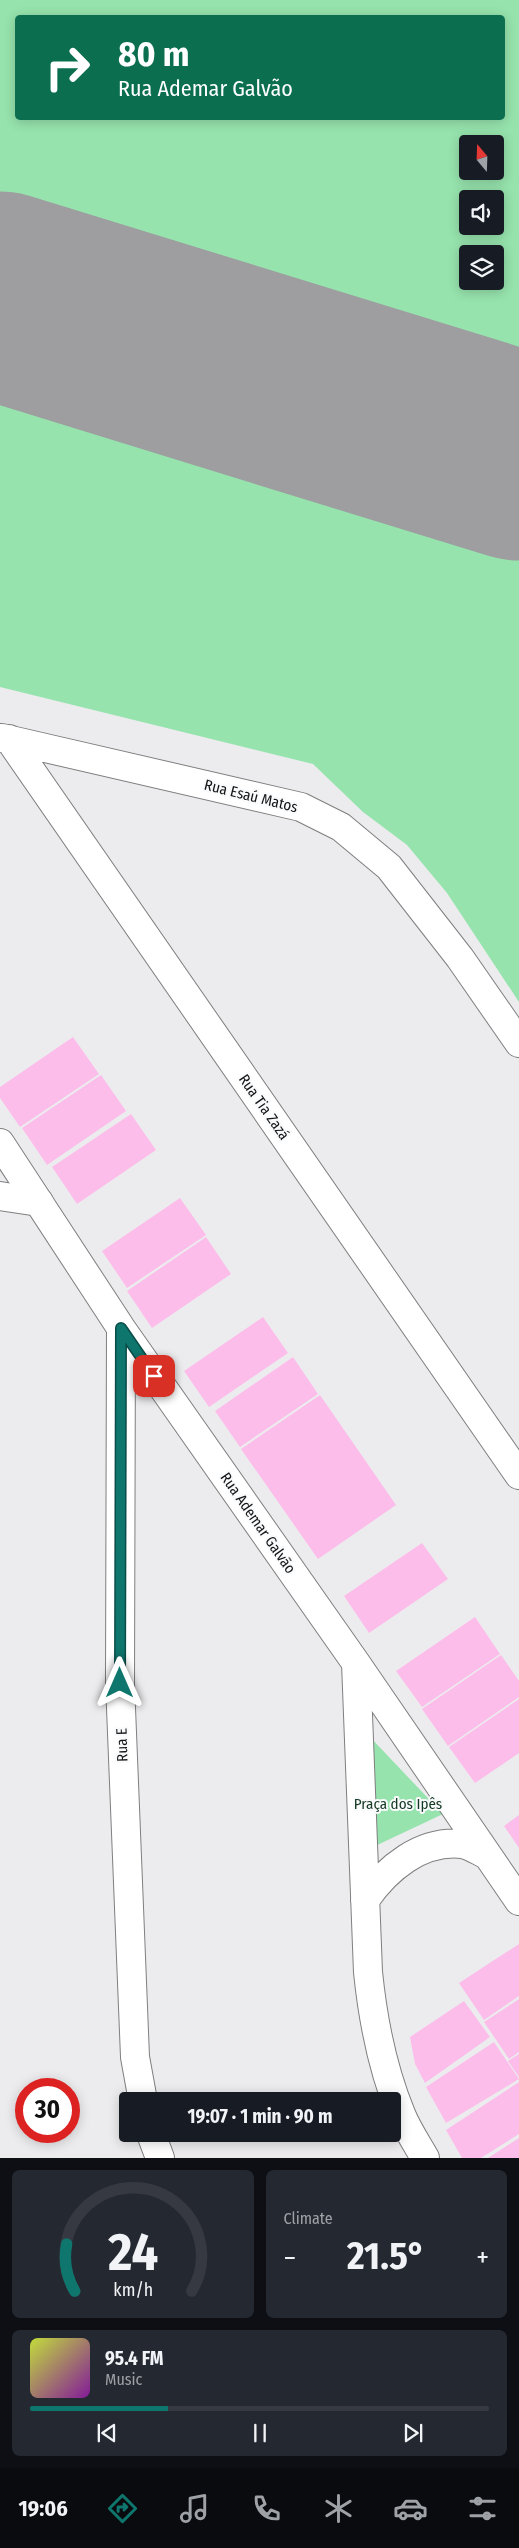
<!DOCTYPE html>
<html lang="en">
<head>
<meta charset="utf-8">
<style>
	body { margin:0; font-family:"Fira Sans Condensed",sans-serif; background:#242831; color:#f1f3f6; height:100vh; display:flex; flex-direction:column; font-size:19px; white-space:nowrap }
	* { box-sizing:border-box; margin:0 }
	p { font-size:16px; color:#9ea1a6 }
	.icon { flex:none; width:28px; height:28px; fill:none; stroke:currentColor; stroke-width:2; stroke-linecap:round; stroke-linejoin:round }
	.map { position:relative; height:2158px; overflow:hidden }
	.details { display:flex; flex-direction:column; gap:12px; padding:12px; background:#0d0f14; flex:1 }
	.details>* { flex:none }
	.banner { position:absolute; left:15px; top:15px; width:490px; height:105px; border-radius:5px; box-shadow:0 2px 12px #0003; background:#0b6e4f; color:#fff; overflow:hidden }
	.needle { width:32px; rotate:341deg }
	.buttons { position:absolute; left:459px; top:135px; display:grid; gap:10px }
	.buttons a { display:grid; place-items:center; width:45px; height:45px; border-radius:5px; background:#171b24; box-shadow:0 2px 12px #0003; font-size:25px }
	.speed { position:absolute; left:15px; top:2078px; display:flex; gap:10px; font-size:25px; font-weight:700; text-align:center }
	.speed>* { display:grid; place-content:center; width:65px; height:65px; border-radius:50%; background:#171b24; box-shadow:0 2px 12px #0003; line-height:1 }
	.speed .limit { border:8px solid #d22; background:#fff; color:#111 }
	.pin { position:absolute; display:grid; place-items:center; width:42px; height:42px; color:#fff; margin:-21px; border-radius:10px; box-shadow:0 2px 8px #0006 }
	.me { position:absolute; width:55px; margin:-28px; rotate:0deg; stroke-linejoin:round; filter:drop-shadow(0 0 4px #0008) }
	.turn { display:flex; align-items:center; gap:18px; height:105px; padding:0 20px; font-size:22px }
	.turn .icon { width:65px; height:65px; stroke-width:2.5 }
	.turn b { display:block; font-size:35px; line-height:42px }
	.big { font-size:38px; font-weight:700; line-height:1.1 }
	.details .tile { flex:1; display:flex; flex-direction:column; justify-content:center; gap:8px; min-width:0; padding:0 18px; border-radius:8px; background:#242831 }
	.details .dial { align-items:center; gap:0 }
	.dial svg { height:130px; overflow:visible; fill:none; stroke:#363941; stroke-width:7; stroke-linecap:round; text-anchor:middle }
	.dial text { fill:#f1f3f6; stroke:none }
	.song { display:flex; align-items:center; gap:15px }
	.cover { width:60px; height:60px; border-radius:8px; background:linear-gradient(135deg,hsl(70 70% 55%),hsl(290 70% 35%)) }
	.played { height:5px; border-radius:2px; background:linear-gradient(90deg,#0f766e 30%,#363941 30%) }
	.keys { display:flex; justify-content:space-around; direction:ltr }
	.heat { display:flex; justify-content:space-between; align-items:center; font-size:28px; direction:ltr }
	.details .tiles { flex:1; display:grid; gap:12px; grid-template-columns:1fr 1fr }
	.tile:last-child { grid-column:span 2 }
	.trip { position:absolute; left:119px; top:2092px; width:282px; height:50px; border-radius:5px; background:#171b24; box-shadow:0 2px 12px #0003; font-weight:700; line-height:50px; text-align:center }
	.menu { display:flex; height:80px; justify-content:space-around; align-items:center; background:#090b0e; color:#9ea1a6 }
	.menu .icon { width:35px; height:35px }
	.menu .current { color:#0f766e }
	.menu b { font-size:22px; color:#f1f3f6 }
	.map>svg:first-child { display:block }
</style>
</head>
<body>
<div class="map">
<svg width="519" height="2158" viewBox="0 0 519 2158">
	<rect width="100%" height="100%" fill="#ececee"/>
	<path fill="#96e3ad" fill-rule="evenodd" d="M 0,0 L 519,0 L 519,1002 L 447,893 L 407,845 L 363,812 L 313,764 L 0,687 ZM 18,18 L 502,18 L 502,118 L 18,118 ZM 468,144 L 495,144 L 495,171 L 468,171 ZM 468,199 L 495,199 L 495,226 L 468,226 ZM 468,254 L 495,254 L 495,281 L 468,281 Z
		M 370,1737 L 443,1814 L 373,1847 Z"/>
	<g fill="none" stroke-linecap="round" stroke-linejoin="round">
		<path stroke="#9e9ea0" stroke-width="209" d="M 0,296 L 519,456"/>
	</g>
	<path fill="#fdbdeb" d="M 73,1037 L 99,1074 L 20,1127 L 0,1098 L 0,1087 Z
		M 101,1075 L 126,1111 L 47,1165 L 22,1128 Z
		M 131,1114 L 156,1150 L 77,1204 L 52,1167 Z
		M 180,1198 L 206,1235 L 127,1288 L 102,1251 Z
		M 206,1237 L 231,1274 L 152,1328 L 127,1291 Z
		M 263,1317 L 288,1353 L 209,1407 L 184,1371 Z
		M 293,1357 L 318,1394 L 240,1447 L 215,1411 Z
		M 320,1395 L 396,1505 L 318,1559 L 241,1449 Z
		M 422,1543 L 448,1579 L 369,1633 L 344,1596 Z
		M 475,1617 L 500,1654 L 422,1707 L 396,1671 Z
		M 501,1655 L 519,1681 L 519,1697 L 448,1746 L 422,1709 Z
		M 519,1699 L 519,1753 L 475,1783 L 449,1747 Z
		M 519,1815 L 519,1848 L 504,1826 Z
		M 519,1944 L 519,1996 L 484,2020 L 459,1983 Z
		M 519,1999 L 519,2052 L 509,2059 L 484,2022 Z
		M 464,2001 L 490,2037 L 425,2083 L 415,2064 L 410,2037 Z
		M 494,2042 L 519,2079 L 446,2123 L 426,2087 Z
		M 519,2054 L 519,2077 L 508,2061 Z
		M 519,2082 L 519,2134 L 481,2158 L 462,2158 L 446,2130 Z
		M 519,2138 L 519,2158 L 488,2158 Z"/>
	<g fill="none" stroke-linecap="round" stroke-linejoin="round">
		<defs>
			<path id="minor" d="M 2,738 L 301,807 L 341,827 L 389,867 L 460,958 L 519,1043
				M 9,739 L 519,1475
				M 0,1143 L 121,1328 L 356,1663 L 519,1901
				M 121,1328 L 120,1683 L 135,2057 L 143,2101
				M 356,1663 L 368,1972 C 373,2021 382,2068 401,2114 C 407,2129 417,2144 425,2158
				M 365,1900 C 387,1868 421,1840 462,1844 C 470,1845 480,1852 487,1855
				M 151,2134 L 160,2158"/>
			<path id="major" d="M 0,1196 L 39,1202"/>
		</defs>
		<use href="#minor" stroke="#7f7f80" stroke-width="30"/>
		<use href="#major" stroke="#7f7f80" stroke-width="30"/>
		<use href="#minor" stroke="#fff" stroke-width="28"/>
		<use href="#major" stroke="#fff" stroke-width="28"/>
	</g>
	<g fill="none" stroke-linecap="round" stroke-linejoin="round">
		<defs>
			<path id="route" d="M 120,1683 L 121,1328 L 154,1376"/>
		</defs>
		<use href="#route" stroke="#0a4d48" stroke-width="12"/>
		<use href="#route" stroke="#0f766e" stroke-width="9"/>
	</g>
	<g text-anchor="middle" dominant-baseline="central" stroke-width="4" stroke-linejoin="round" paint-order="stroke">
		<g font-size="15" fill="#141415" stroke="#f9fafb">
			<text transform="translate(251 796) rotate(14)">Rua Esaú Matos</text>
			<text transform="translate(264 1107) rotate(55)">Rua Tia Zazá</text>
			<text transform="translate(258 1523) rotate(55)">Rua Ademar Galvão</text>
			<text transform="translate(122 1745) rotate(-92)">Rua E</text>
		</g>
		<g font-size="15" fill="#153922" stroke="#f9fafb">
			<text x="398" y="1804">Praça dos Ipês</text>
		</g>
	</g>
</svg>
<div class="buttons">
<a><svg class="needle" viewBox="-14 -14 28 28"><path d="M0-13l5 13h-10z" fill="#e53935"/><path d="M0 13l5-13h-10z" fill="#9ea1a6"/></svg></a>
<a><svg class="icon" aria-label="sound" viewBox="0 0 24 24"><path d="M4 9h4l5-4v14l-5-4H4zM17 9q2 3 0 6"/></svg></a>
<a><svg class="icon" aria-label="layers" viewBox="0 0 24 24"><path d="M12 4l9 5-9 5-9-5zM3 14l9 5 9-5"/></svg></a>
</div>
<div class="speed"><div class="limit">30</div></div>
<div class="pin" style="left:154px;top:1376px;background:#d93025"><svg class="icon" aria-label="arrive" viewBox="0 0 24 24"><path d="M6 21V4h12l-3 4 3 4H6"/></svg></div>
<svg class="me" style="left:120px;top:1683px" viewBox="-20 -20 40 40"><path d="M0-17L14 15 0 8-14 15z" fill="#0f766e" stroke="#fff" stroke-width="4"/></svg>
<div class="trip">19:07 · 1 min · 90 m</div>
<div class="banner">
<div class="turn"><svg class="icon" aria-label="right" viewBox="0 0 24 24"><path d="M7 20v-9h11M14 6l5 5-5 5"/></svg><div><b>80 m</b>Rua Ademar Galvão</div></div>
</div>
</div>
<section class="details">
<div class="tiles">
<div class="tile dial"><svg viewBox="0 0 100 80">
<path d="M14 69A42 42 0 1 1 86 69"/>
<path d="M14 69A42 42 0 0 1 9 40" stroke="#0f766e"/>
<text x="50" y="56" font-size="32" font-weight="700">24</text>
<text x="50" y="72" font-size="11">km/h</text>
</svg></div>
<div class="tile"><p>Climate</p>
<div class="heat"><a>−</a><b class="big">21.5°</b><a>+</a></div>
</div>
<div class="tile">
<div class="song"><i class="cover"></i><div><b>95.4 FM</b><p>Music</p></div></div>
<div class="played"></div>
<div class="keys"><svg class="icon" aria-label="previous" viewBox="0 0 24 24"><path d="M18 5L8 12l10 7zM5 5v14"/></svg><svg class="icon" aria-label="pause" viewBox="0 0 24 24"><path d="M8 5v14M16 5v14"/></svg><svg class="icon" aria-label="next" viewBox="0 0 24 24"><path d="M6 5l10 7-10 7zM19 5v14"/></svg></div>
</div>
</div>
</section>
<nav class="menu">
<b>19:06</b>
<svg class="icon current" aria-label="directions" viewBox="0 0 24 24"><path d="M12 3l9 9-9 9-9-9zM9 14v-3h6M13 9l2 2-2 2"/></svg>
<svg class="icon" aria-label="music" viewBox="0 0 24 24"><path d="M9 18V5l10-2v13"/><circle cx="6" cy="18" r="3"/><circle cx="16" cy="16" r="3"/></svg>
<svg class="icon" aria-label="phone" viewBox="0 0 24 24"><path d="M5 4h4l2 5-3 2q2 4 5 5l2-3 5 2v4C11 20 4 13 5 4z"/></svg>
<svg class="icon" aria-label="climate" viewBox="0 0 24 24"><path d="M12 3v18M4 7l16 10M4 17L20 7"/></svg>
<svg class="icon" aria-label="car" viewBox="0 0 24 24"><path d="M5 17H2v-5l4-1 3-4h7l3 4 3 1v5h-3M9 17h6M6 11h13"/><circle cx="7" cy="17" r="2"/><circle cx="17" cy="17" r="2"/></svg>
<svg class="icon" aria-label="filters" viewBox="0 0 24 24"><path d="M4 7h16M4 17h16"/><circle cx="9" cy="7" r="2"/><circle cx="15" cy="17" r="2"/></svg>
</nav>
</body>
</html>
